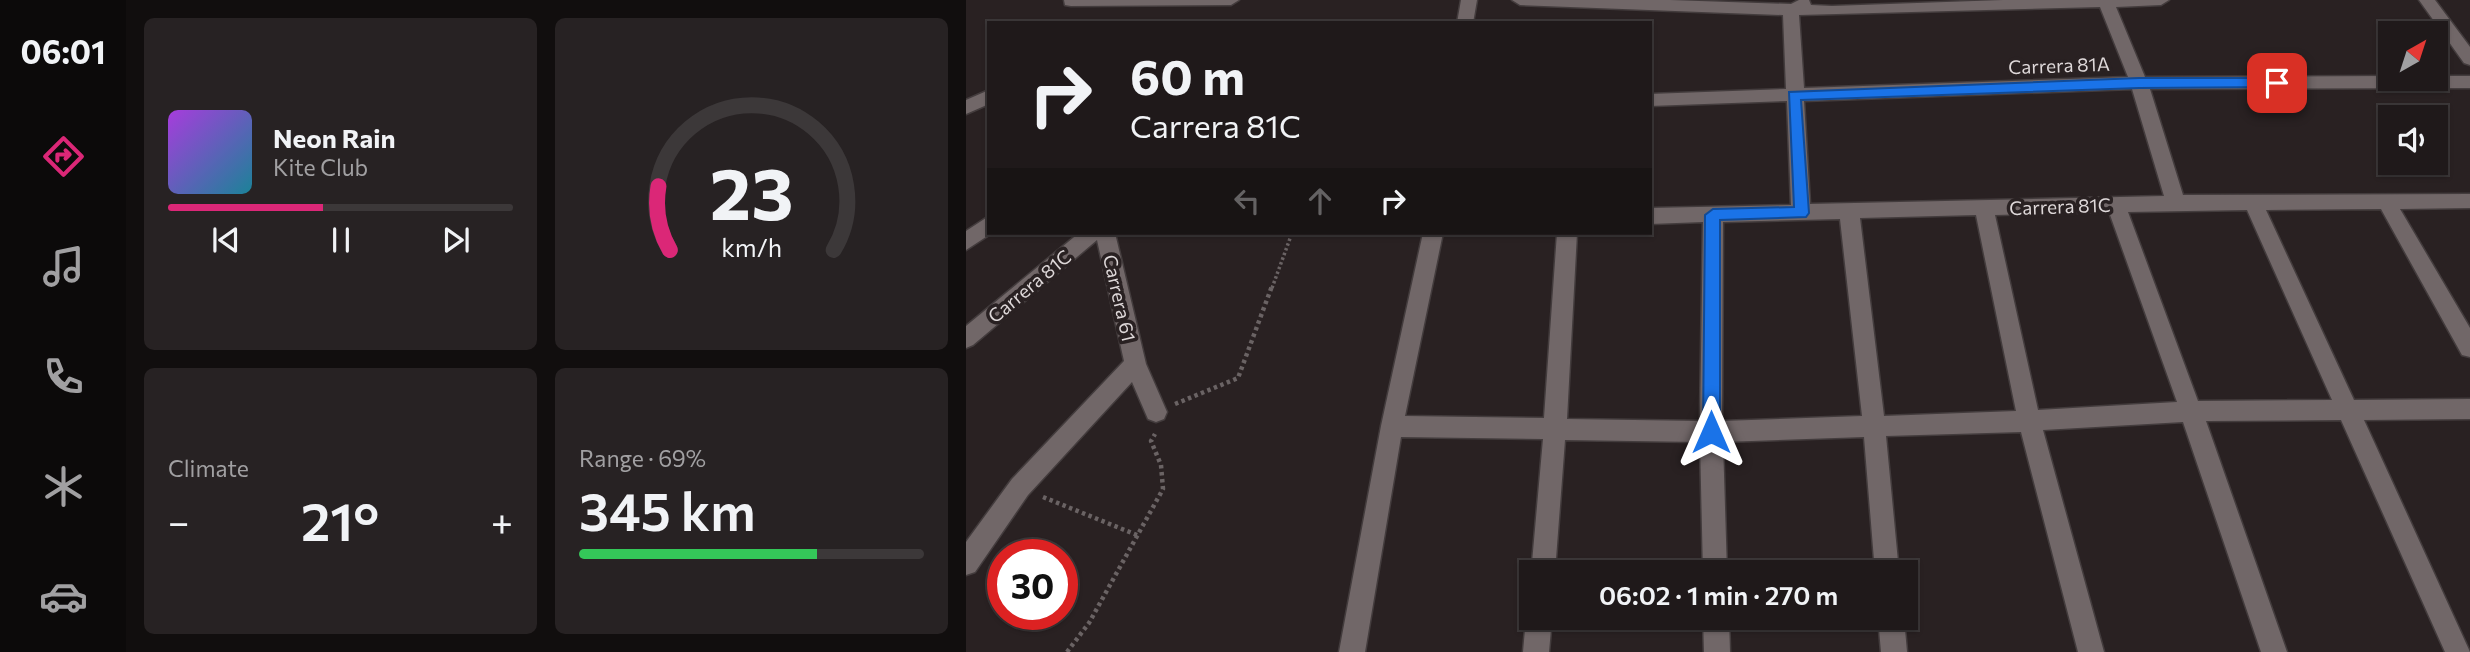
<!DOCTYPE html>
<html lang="en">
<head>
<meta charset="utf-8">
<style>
	body { margin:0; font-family:Commissioner,sans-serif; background:#272223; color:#f1f3f6; height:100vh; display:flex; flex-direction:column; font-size:26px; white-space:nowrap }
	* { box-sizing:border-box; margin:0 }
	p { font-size:23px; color:#a1a0a2 }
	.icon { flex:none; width:38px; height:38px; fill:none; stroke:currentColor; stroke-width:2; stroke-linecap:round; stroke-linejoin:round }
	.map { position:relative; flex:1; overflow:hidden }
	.sheet { display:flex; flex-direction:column; gap:18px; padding:18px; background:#110e0e; width:840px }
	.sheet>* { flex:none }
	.guide { position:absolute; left:21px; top:21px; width:665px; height:214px; border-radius:0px; box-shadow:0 2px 5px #0004,0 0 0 2px #3c3839; background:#1f191a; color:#f1f3f6; overflow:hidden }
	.needle { width:46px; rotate:39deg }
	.controls { position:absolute; left:1412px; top:21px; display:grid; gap:14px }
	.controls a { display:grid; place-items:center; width:70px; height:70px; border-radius:0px; background:#1f191a; box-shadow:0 2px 5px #0004,0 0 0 2px #3c3839; font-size:35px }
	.speed { position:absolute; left:21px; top:539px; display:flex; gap:14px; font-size:35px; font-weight:700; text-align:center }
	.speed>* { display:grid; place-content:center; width:91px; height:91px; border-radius:50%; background:#1f191a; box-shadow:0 2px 5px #0004,0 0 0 2px #3c3839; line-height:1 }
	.speed .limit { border:10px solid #d22; background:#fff; color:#111 }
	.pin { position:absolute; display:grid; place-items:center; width:60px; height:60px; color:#fff; margin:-30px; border-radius:14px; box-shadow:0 4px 10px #0006 }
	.me { position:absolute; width:77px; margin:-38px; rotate:0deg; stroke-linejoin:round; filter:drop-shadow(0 0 5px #0008) }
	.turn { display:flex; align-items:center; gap:24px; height:147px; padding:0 28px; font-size:32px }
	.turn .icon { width:91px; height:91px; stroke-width:2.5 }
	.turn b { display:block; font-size:49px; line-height:60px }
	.lanes { display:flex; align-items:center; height:66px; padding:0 28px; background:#0003; justify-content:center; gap:35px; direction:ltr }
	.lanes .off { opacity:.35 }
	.big { font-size:52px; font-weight:600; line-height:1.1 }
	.sheet .tile { flex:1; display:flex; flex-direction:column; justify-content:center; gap:10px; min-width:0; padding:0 24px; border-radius:10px; background:#272223 }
	.sheet .dial { align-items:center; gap:0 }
	.dial svg { height:182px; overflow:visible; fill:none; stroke:#3c3839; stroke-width:7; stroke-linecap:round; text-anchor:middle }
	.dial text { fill:#f1f3f6; stroke:none }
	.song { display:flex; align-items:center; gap:21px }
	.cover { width:84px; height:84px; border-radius:10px; background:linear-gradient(135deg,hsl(280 70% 55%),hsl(190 70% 35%)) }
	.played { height:7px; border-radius:4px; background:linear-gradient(90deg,#db2777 45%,#3c3839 45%) }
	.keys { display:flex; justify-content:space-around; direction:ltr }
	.heat { display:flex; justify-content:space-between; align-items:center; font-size:38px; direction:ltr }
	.charge { height:10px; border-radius:5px; background:linear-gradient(90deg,#34c759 69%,#3c3839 0) }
	.sheet .tiles { flex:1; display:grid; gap:18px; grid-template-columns:repeat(2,1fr) }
	.trip { position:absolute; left:553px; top:560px; width:399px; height:70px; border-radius:0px; background:#1f191a; box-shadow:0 2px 5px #0004,0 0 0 2px #3c3839; font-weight:600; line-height:70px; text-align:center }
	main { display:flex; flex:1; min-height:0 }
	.dock { display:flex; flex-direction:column; width:126px; justify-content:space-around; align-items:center; background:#0c0a0a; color:#a1a0a2 }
	.dock .icon { width:49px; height:49px }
	.dock .selected { color:#db2777 }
	.dock b { font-size:32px; color:#f1f3f6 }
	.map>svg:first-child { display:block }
</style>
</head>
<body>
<main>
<nav class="dock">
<b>06:01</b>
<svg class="icon selected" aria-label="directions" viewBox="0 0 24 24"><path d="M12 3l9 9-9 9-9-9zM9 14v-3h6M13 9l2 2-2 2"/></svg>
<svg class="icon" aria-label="music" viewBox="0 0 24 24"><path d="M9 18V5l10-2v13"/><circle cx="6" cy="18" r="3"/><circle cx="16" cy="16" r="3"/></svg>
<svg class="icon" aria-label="phone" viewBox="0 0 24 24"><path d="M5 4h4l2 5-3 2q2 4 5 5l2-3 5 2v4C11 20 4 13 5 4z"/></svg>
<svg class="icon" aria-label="climate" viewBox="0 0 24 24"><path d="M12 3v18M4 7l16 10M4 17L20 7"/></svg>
<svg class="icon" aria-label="car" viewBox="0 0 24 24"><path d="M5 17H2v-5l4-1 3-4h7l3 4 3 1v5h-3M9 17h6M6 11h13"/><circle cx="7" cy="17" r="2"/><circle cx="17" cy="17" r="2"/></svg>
</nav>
<section class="sheet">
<div class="tiles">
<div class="tile">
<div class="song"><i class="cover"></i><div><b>Neon Rain</b><p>Kite Club</p></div></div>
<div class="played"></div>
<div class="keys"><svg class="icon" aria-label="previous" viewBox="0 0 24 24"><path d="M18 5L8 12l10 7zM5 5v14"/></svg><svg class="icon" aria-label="pause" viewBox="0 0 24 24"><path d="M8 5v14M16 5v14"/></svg><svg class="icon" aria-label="next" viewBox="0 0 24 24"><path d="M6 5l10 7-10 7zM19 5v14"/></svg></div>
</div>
<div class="tile dial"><svg viewBox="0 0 100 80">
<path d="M14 69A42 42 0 1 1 86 69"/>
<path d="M14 69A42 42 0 0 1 9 41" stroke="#db2777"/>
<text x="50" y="56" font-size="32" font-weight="700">23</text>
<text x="50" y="72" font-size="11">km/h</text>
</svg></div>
<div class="tile"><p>Climate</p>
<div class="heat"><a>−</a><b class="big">21°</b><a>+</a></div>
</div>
<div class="tile"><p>Range · 69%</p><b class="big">345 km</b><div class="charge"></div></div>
</div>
</section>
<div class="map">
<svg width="1504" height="652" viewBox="0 0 1504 652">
	<rect width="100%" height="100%" fill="#292122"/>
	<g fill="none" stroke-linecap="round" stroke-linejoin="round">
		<defs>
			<path id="minor" d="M 98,0 L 273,0 L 265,5 L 105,6 L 99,5 Z
				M 495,0 L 511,0 L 507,23 L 491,23 Z
				M 546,0 L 704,0 L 825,4 L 833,0 L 843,0 L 845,5 L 866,6 L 1037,0 L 1203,0 L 1195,5 L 1150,7 L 1179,77 L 1424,76 L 1424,79 L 1470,79 L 1470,76 L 1504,76 L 1504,88 L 1184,89 L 1217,195 L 1504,194 L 1504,208 L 1434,209 L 1504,328 L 1504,357 L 1496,355 L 1415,209 L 1300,210 L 1388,400 L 1504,399 L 1504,419 L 1398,420 L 1504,652 L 1479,652 L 1375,420 L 1240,421 L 1321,652 L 1295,652 L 1217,422 L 1077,430 L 1138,652 L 1112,652 L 1055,432 L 920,436 L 933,572 L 909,572 L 898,437 L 757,442 L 761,572 L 737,572 L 734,442 L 599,440 L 589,572 L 565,574 L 577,439 L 435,437 L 399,652 L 373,652 L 415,426 L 457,233 L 477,233 L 439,416 L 578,418 L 591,233 L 611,233 L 601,419 L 734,421 L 737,222 L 684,224 L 684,208 L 825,205 L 821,101 L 684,106 L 684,94 L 820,89 L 817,15 L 554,5 ZM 1134,7 L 1162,77 L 838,88 L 833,15 ZM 1166,89 L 1198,196 L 844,204 L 838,101 ZM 1281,210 L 1366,400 L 1232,401 L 1162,212 ZM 1143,212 L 1211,402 L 1072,410 L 1029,215 ZM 1010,215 L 1050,411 L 918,416 L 894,218 ZM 874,219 L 896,416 L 756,421 L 757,222 Z
				M 1453,0 L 1469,0 L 1504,47 L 1504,65 L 1498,63 Z
				M 23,90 L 23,104 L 0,114 L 0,100 Z
				M 23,216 L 23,233 L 26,233 L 0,250 L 0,231 Z
				M 113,233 L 149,233 L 180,364 L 201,412 L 198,419 L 190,422 L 182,419 L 166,382 L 62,495 L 9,572 L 0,575 L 0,542 L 46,479 L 158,361 L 131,240 L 7,345 L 0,348 L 0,326 Z
				M 565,608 L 565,618 L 586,618 L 583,652 L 557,652 L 560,618 Z
				M 737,618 L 763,618 L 764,652 L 738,652 Z
				M 912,618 L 938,618 L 941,652 L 915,652 Z"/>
		</defs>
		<use href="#minor" stroke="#433c3d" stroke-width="3"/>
		<path stroke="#6a6364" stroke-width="3.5" stroke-dasharray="2.5 2.5" stroke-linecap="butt" d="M 306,288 L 326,233"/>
		<path stroke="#6a6364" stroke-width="4.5" stroke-dasharray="3.5 3.5" stroke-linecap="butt" d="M 209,404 L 272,378 L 306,286
			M 77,497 L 171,535
			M 101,652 L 123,623 L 197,489 L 195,465 L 185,441 L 189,434"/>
		<use href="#minor" fill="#716768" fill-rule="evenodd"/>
	</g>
	<path fill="#1a73e8" stroke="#114b97" stroke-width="2" d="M 1173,78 L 1311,78 L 1317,83 L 1311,87 L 1173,88 L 835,100 L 843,213 L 840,217 L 754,220 L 754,432 L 751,437 L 745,440 L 739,437 L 737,432 L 739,215 L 747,209 L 828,207 L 823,92 Z"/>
	<g text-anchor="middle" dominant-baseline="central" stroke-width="7" stroke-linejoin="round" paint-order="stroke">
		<g font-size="19" fill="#ded8d9" stroke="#292122">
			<text transform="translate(1093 65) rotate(-2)">Carrera 81A</text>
			<text transform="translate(1094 206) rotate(-2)">Carrera 81C</text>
			<text transform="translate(63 286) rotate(-40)">Carrera 81C</text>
			<text transform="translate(154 298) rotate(77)">Carrera 61</text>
		</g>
	</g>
</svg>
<div class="controls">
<a><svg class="needle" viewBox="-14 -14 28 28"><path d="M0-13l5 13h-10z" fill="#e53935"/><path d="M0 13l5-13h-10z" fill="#a1a0a2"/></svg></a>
<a><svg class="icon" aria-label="sound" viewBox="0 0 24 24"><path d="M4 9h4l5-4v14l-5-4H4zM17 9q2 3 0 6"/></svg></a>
</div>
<div class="speed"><div class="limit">30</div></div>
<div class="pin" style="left:1311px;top:83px;background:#d93025"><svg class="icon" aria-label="arrive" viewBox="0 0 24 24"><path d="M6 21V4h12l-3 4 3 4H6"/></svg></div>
<svg class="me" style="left:745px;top:432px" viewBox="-20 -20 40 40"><path d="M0-17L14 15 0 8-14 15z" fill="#1a73e8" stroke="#fff" stroke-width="4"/></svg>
<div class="trip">06:02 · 1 min · 270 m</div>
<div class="guide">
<div class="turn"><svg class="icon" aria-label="right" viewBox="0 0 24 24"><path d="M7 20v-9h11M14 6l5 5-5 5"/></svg><div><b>60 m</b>Carrera 81C</div></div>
<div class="lanes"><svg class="icon off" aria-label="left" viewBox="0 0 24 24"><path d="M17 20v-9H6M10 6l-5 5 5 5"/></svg><svg class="icon off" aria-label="ahead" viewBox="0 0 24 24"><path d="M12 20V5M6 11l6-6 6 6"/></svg><svg class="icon" aria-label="right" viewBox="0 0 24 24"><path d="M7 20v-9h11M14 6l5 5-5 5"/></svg></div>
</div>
</div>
</main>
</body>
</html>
